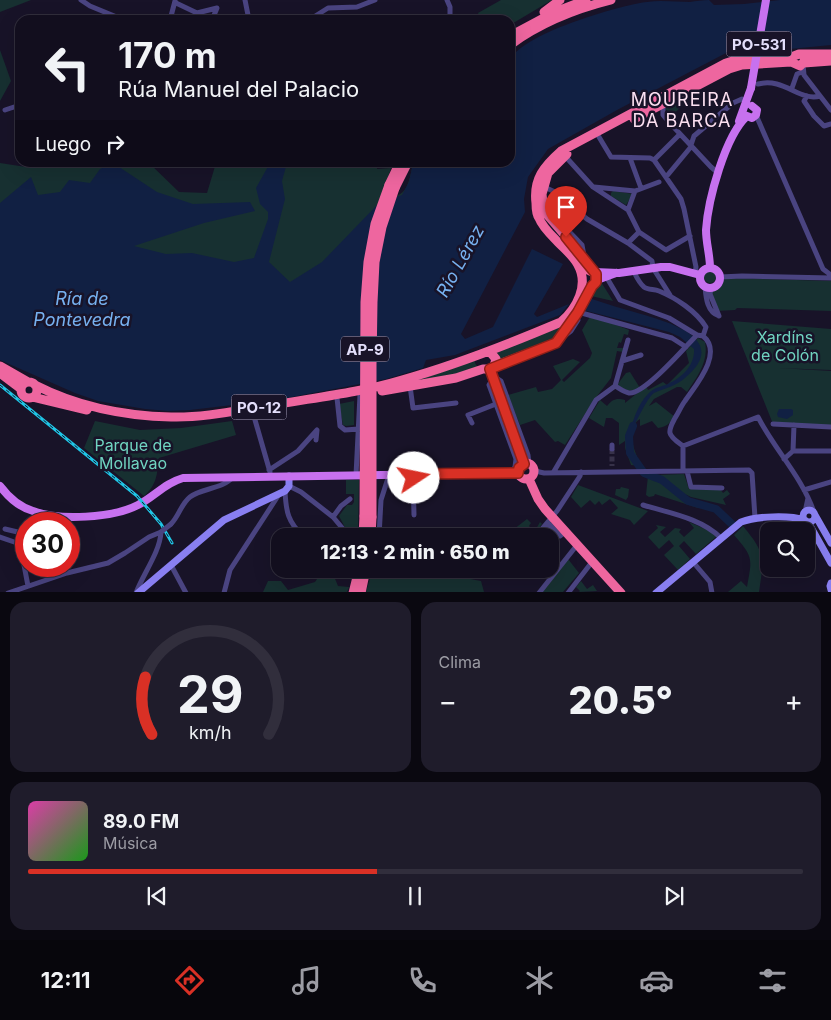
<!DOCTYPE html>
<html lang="es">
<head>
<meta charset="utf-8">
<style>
	body { margin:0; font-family:Inter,sans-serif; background:#1f1c2b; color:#f1f3f6; height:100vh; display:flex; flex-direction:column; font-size:19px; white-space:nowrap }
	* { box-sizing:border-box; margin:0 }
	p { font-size:16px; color:#9c9ca4 }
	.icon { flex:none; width:28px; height:28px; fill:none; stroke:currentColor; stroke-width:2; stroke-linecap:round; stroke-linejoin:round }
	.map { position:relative; height:592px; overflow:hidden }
	.details { display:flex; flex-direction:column; gap:10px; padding:10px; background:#0a0810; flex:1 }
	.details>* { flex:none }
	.hud { position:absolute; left:15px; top:15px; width:500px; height:152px; border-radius:15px; box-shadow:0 5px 20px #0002,0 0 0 1px #312e3c; background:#120e1e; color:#f1f3f6; overflow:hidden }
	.controls { position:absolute; left:760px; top:522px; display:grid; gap:10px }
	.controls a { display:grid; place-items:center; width:55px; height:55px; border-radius:10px; background:#120e1e; box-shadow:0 5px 20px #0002,0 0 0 1px #312e3c; font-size:25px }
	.speed { position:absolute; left:15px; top:512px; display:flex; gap:10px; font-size:25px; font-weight:700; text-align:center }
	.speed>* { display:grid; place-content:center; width:65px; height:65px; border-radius:50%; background:#120e1e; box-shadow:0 5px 20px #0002,0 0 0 1px #312e3c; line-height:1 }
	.speed .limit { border:8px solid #d22; background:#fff; color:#111 }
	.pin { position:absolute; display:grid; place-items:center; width:42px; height:42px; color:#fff; margin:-51px -21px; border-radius:50% 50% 50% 0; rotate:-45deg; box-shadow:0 0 5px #0007 }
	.pin .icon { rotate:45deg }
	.me { position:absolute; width:55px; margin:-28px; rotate:79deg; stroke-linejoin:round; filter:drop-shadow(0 0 4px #0008) }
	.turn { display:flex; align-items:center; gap:18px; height:105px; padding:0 20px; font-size:22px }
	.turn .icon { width:65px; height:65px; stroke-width:2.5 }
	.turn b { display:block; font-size:35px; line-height:42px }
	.then { display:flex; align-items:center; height:48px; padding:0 20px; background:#0003; gap:10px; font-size:19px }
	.big { font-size:38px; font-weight:800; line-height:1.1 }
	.details .card { flex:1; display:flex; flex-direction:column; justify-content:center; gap:8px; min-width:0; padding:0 18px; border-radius:15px; background:#1f1c2b }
	.details .dial { align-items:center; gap:0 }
	.dial svg { height:130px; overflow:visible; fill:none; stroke:#312e3c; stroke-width:7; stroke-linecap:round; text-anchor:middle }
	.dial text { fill:#f1f3f6; stroke:none }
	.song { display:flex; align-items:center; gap:15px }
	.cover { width:60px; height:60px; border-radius:8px; background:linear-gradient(135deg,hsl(320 70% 55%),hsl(120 70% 35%)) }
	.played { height:5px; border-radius:2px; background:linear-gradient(90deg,#d93025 45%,#312e3c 45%) }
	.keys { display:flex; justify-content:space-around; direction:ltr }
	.heat { display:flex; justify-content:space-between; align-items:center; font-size:28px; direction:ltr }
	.details .tiles { flex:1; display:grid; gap:10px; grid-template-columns:1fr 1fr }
	.card:last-child { grid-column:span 2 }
	.trip { position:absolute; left:271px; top:528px; width:288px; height:50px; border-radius:15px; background:#120e1e; box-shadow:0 5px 20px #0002,0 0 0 1px #312e3c; font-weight:800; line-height:50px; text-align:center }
	.dock { display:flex; height:80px; justify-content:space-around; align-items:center; background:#07060c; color:#9c9ca4 }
	.dock .icon { width:35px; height:35px }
	.dock .selected { color:#d93025 }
	.dock b { font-size:22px; color:#f1f3f6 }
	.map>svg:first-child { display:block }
</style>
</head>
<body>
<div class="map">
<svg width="831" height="593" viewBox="0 0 831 593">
	<rect width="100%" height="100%" fill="#181328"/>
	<path fill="#173031" d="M 0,0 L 31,0 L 0,12 Z
		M 501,0 L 552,0 L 510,25 L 510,20 L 481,20 L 478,13 Z
		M 0,50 L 11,81 L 0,101 Z
		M 694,92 L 696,94 L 671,116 L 665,108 Z
		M 40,162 L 149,163 L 179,192 L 207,193 L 216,163 L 378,163 L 377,169 L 391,168 L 380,203 C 403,194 407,194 412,168 L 421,163 L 409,290 L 0,281 L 0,163 L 26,167 Z
		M 613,191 L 633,194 L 626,205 L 611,196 L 611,193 Z
		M704 277a6 6 0 1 1 12 0a6 6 0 1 1-12 0Z
		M 724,278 L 831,281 L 831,311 L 737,308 L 735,310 L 716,311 L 710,295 Z
		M 601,282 L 613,301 L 591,296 Z
		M 591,315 L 629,330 L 628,335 L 624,334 L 621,343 L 619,342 L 617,348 L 624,348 L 623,352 L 617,351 L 611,378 L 594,400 L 565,445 L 558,441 L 555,442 L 535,420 L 520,425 L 508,395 L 536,387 L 538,392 L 552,389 L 561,380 L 553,366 L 573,359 L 580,362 L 562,380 L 564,382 L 590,358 L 592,353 L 582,330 Z
		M 569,319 L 551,340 L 499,361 L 495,351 Z
		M 732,321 L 831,329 L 831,370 L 779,368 L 831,371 L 831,427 L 773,424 Z
		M 698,338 L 705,342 C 709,362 697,377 687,392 L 681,387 L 677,387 L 654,399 L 649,406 L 656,402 L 675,417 C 670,423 666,427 658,428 L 652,421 L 640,426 L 640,419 C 624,429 635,452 641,466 L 631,465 L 625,448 L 625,441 L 619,445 L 619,423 L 612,418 L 606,418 L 604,427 L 589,418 L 600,400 L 607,406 C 613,399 616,398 625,400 L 625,403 L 646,386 L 648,390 L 663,382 L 667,385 L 689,363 L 686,351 Z
		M 475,357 L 475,363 L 478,368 L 441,378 L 399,383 Z
		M 630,372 L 640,388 C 631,393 625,390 617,385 L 626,373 Z
		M 354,401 L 354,425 L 346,426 L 343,425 L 339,404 Z
		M 95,421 L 140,430 L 181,428 L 232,421 L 236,435 L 159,458 C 157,474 157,485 144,496 L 84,448 Z
		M 684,474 L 689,489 L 720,489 L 723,493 L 727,490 L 730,494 L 723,499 L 726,505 L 691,497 L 681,492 L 665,478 L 653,475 Z
		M 648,476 C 668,482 679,497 699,505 L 698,508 L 655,494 L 654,496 L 649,497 L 646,495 Z
		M 346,480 L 359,480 L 358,529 L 355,536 L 349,535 L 339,516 L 347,505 L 352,505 L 354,502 L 354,494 L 346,494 Z
		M 578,485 L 648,511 L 634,525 L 630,520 L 611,514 L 618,508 L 610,499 L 602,505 L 599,501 L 595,505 L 590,500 L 581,508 L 571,497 Z
		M 621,487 L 629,489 L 628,497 L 626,500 L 615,495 L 616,489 L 620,489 Z
		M 527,519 L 531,523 L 529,526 L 533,530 L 536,529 L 540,522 L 542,524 L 533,536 L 505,536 Z
		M 689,522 L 712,532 L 717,536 L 696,554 L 684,541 L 679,546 L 690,559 L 678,570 L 664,555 L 674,546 L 669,540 L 659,549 L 648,537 L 658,528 L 656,525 L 666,527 L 660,532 L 665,537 L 675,528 L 681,529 L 679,532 L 684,537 L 694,528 Z
		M 743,526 C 766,554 764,558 759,592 L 728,592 L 741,581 L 747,587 C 752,558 754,558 734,535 Z
		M 568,559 L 579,573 L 563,592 L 541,593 Z
		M 324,569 L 331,569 L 338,586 L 349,587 L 347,592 L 263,592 L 268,581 L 281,581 L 288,590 L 315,582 Z
		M 379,569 L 416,569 L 481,581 L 484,592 L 366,592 L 371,575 L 377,576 Z
		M 453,569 L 484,569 C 474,574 463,575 452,573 Z
		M 581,581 L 587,589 L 593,585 L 597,591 L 579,592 L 580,591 L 576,587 Z"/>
	<path fill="#112043" d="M 709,0 L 714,5 L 744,4 L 780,0 L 831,0 L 831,45 L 780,50 L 759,49 L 726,53 L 617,110 L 548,149 L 528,177 L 524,199 L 525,212 L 461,334 L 465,339 L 493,327 L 532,249 L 563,264 L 534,314 L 537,317 L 569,304 L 560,315 L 455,355 L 426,360 L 423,368 L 386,379 L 276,400 L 190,410 L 168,411 L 145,409 L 98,401 L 75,393 L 0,360 L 0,203 L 31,177 L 38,195 L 60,192 L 69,180 L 90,183 L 100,169 L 113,163 L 157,192 L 193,204 L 250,202 L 255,211 L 204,223 L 134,246 L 166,254 L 192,253 L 234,262 L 254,258 L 268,219 L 268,212 L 260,204 L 256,188 L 270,163 L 287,163 L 282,181 L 285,199 L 269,262 L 290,282 L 322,262 L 379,203 L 402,195 L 409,182 L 412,168 L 421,163 L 510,162 L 510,62 C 516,35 621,5 647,2 C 661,0 676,2 690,2 C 696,1 703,0 709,0 Z
		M 589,298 C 606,304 624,309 641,314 C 672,323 730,340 685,378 C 676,386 665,388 654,393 C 648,396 633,428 629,436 C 632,422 638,404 648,394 C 654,387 661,387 668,384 C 683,377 695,365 694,349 L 680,337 L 669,332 L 583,310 Z
		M 779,409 L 791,409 L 793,410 L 793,415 L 787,419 L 778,417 L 777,414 Z"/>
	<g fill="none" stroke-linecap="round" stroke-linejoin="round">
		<path stroke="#112043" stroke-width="8" d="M 633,426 L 629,436 L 630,453 L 644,473 L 662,480 L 688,501 L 716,509 L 735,527"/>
		<path stroke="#363148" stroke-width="5" stroke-dasharray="5 2.5" stroke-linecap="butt" d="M 612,449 L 612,466"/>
		<path stroke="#4a4481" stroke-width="5" d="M 81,0 L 90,6 L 124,20
			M 245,0 L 249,20
			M 447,0 L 450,7 L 450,20
			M 176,3 L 197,13 L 217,8 L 212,20
			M 170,20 L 175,1
			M 309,20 L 328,8 L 357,7 L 375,0
			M 803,64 L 804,75 L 831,110
			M 758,84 C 784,77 800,102 820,96
			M 792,88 L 797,74 L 802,72
			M 807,96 L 804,101 L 814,116 L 824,126 L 831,124
			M 663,104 L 663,115 L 668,121 L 711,167 L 717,172
			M 5,110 L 20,105
			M 756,115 L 823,269 L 831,275
			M 599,137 L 611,157 L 650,158 L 654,160 L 681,199 L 684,209 L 696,267 L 695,273
			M 565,156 L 593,187 L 628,210
			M 630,158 L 641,188
			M 654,160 L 680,134
			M 391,164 L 392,162
			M 666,177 L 690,148 L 694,136 L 733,103 L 742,99
			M 544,187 L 553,191 L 587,219 L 628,243 L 652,261 L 653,268 L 670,295
			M 594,187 L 635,191 L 659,182
			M 628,210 L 639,232 L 666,250 L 690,236
			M 628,210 L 635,191
			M 551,218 L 558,220 L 582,245 L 584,256
			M 628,243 L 639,232
			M 633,270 C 636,276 639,283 644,287 C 648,290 654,289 659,291 C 676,298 696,311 706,327 L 703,336
			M 720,277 L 742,276 L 831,278
			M 607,278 L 620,300 L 669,318 L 697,335 L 703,336
			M 705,287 C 706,298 707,312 719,316
			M 711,288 L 710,294 L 719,316
			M 578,312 L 672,338 L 686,347
			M 558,341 L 571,331 L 578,320 L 576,314
			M 622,361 L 641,355
			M 410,386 L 413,408 L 456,403
			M 615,386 C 619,388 624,392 629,393 C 644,395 685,347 697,335
			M 615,386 L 628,340
			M 337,398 L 340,426 L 345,430 L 359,429
			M 253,413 L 270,472
			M 472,423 L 468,415 L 496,404
			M 773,424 L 831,427
			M 612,445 L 612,449
			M 683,446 L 758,417 C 775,450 802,477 814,512
			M 683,446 C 679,443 671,438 670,433 C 669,428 673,422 675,418 C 679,412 681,406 685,401 C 695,386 724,353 703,336
			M 683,446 L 683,470
			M 793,451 L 794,425
			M 784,459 L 793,451 L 831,451
			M 269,470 L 298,451 L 317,430 L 316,440
			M 535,471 L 544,473 L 749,470 L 752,473 L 755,518
			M 687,471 L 691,487 L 722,488
			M 510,473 L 515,467 L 516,459 L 489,385 L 493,378 L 498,379 L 501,381 L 528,455 L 529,464
			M 553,473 L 596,400 L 615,386
			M 356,475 L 360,395
			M 413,475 L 414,515
			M 289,486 L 301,492 L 333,517 L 341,506 L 350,499
			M 804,490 L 831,482
			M 285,491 C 286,512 288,522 303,536
			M 643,505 C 669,513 701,518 721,538
			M 805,512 L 808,498
			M 333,517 L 349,536
			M 51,524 L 52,515
			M 171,524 C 179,516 181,504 190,497 C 202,488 223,489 233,477
			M 5,529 L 26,534
			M 379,536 L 381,500 L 389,475
			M 536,536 L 557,511 L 580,476 L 581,472
			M 541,536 L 550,525 L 560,536 L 565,532
			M 0,537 L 20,544 L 28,586
			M 693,562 L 710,582 L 712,593
			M 171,565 L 186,593
			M 487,571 L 514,569
			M 8,593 L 67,573 L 108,563 L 125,553 L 149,537 L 161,532 C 160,552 143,574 136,593
			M 224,593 L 230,570 L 278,496
			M 539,593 L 577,545
			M 568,593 L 592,562"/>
		<path stroke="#897ff1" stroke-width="7" d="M803 516a6 6 0 1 1 12 0a6 6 0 1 1-12 0Z
			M 815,515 L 831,543
			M 808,522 L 831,563
			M 831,583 L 830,586 L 831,590
			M 138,593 L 224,520 L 285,491 L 289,486 L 289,476
			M 656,593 L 741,522 C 757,516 789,515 805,520"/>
		<path stroke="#c771ef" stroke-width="8" d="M 747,116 L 752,118 L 756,115 L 757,110 L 752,106
			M 739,121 L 751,88
			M 710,268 C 710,255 706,243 706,230 C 708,200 725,136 747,116
			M700 278a10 10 0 1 1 20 0a10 10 0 1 1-20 0Z
			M 594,272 L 619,273 L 661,267 L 670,267 L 700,275
			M 597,280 L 616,273
			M 0,486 C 9,498 19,507 33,511 C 59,521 113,518 138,505 C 154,497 165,483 183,478 L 518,473"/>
		<path stroke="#ee669f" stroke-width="9" d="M 544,12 L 560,0
			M 510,36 L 555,12 L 586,0
			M 510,45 C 540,23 575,9 611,0
			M 804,63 L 831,61
			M 634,119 L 729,69 L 742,65 L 791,62 L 800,66 L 805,61 L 803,55
			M 567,154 L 548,173 L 542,194 L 544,211 L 576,248 L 592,271
			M 389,185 L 400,162
			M 395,188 L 408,162
			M 0,366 L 28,382
			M 494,366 L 555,343 L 578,312 L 592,286 L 596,282 L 596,274 L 588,270
			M 490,369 L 524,464
			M 0,373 L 21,389
			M21 390a8 8 0 1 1 16 0a8 8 0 1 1-16 0Z
			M 35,385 C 76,406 125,416 171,417 C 207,418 243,409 279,404 C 320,397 362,392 402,380 C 456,365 509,344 561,322 C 577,308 589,285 578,265 C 573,255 562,247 555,239 C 549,233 542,226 539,218 C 536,214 536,208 536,203 C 533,179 544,166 561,151 L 726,63 L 739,59 L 794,56 L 799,54 L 831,54
			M 382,391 L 456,378 L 483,369 L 490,369 L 494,366 L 496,359 L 491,353 L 486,352
			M 33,397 L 87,410
			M518 471a8 8 0 1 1 16 0a8 8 0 1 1-16 0Z
			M 529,479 L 538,499 L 545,509 L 621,593
			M 363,536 L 364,516
			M 371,536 L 372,517
			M 353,593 L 359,569
			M 361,593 L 366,569"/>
		<defs>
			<path id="rail" d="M 0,385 L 137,496 L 161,524 L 172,543"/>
		</defs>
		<use href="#rail" stroke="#1fc6e6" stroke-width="3"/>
		<use href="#rail" stroke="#181328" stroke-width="1" stroke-dasharray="4" stroke-linecap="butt"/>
		<path stroke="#4a4481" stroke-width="5" d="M 161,532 L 171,524"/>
		<path stroke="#c771ef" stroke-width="8" d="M 751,88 L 766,0"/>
		<path stroke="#ee669f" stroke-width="9" d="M 364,516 L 365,302 L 368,262 L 375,224 L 389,185
			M 372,517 L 372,365 L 373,302 L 375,262 L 382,227 L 395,188"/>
	</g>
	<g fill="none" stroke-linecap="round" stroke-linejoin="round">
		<defs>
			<path id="route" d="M 414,478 L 414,474 L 518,473 L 519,468 L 524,464 L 490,369 L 556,343 L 578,312 L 592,286 L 596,282 L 596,274 L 566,237"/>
		</defs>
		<use href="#route" stroke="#8d1f18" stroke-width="12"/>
		<use href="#route" stroke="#d93025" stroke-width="9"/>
	</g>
	<g text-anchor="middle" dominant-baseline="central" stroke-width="5" stroke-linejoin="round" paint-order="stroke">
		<g fill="#181328" stroke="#a6a1bc" stroke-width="1">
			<rect x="726.5" y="31.5" width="65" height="25" rx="4"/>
			<rect x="341" y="336.5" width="48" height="25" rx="4"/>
			<rect x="231.5" y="394.5" width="55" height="25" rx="4"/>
		</g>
		<g font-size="15" font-weight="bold" fill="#e3defb">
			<text x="759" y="44">PO-531</text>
			<text x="365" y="349">AP-9</text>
			<text x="259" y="407">PO-12</text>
		</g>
		<g font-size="16" fill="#70d4c1" stroke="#181328">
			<text x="785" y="337">Xardíns<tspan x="785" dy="18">de Colón</tspan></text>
			<text x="133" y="445">Parque de<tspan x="133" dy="18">Mollavao</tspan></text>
		</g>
		<g font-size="18" letter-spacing="1" fill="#fbdff0" stroke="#181328">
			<text x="682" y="99">MOUREIRA<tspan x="682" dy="21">DA BARCA</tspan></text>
		</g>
		<g font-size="18" font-style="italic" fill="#77b1f0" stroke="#181328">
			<text transform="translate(460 261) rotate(-61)">Río Lérez</text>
			<text x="82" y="298">Ría de<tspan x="82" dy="21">Pontevedra</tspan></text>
		</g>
	</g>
</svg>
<div class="controls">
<a><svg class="icon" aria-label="search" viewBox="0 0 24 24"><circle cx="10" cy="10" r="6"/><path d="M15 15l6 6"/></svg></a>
</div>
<div class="speed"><div class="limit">30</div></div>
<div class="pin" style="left:566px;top:237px;background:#d93025"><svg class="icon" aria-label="arrive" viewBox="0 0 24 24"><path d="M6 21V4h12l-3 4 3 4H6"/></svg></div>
<svg class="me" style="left:414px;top:478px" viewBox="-20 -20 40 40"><circle r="19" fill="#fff"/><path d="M0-13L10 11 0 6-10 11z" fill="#d93025"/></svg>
<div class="trip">12:13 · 2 min · 650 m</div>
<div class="hud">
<div class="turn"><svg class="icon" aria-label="left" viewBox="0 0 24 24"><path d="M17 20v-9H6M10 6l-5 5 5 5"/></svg><div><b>170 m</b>Rúa Manuel del Palacio</div></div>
<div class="then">Luego<svg class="icon" aria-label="right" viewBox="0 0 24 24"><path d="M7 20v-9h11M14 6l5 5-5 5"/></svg></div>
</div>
</div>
<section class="details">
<div class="tiles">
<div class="card dial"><svg viewBox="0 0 100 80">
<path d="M14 69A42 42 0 1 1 86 69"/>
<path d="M14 69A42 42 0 0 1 10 34" stroke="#d93025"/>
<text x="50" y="56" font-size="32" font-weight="700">29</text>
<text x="50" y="72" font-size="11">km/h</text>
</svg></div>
<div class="card"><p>Clima</p>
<div class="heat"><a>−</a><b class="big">20.5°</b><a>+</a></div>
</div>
<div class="card">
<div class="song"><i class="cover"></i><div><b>89.0 FM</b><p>Música</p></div></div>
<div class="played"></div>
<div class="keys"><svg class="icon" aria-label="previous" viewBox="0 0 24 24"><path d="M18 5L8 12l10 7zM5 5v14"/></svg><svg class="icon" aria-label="pause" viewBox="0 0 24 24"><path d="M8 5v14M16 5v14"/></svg><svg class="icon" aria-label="next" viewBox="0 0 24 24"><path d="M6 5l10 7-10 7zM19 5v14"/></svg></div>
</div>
</div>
</section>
<nav class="dock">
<b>12:11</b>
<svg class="icon selected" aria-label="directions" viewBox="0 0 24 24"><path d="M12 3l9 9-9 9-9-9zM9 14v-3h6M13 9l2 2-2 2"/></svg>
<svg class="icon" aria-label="music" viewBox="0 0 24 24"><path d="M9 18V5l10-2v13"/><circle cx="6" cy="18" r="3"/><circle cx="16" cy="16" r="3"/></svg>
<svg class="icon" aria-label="phone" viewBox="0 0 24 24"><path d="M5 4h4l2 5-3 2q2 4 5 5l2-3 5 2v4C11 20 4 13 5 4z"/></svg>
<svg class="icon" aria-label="climate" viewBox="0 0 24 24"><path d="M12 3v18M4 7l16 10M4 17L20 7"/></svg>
<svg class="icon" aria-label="car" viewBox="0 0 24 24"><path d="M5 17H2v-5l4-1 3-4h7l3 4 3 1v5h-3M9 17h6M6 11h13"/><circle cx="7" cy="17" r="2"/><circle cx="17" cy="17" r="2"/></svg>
<svg class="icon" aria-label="filters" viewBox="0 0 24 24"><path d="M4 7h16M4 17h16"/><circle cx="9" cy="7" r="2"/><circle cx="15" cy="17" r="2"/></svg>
</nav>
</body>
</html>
